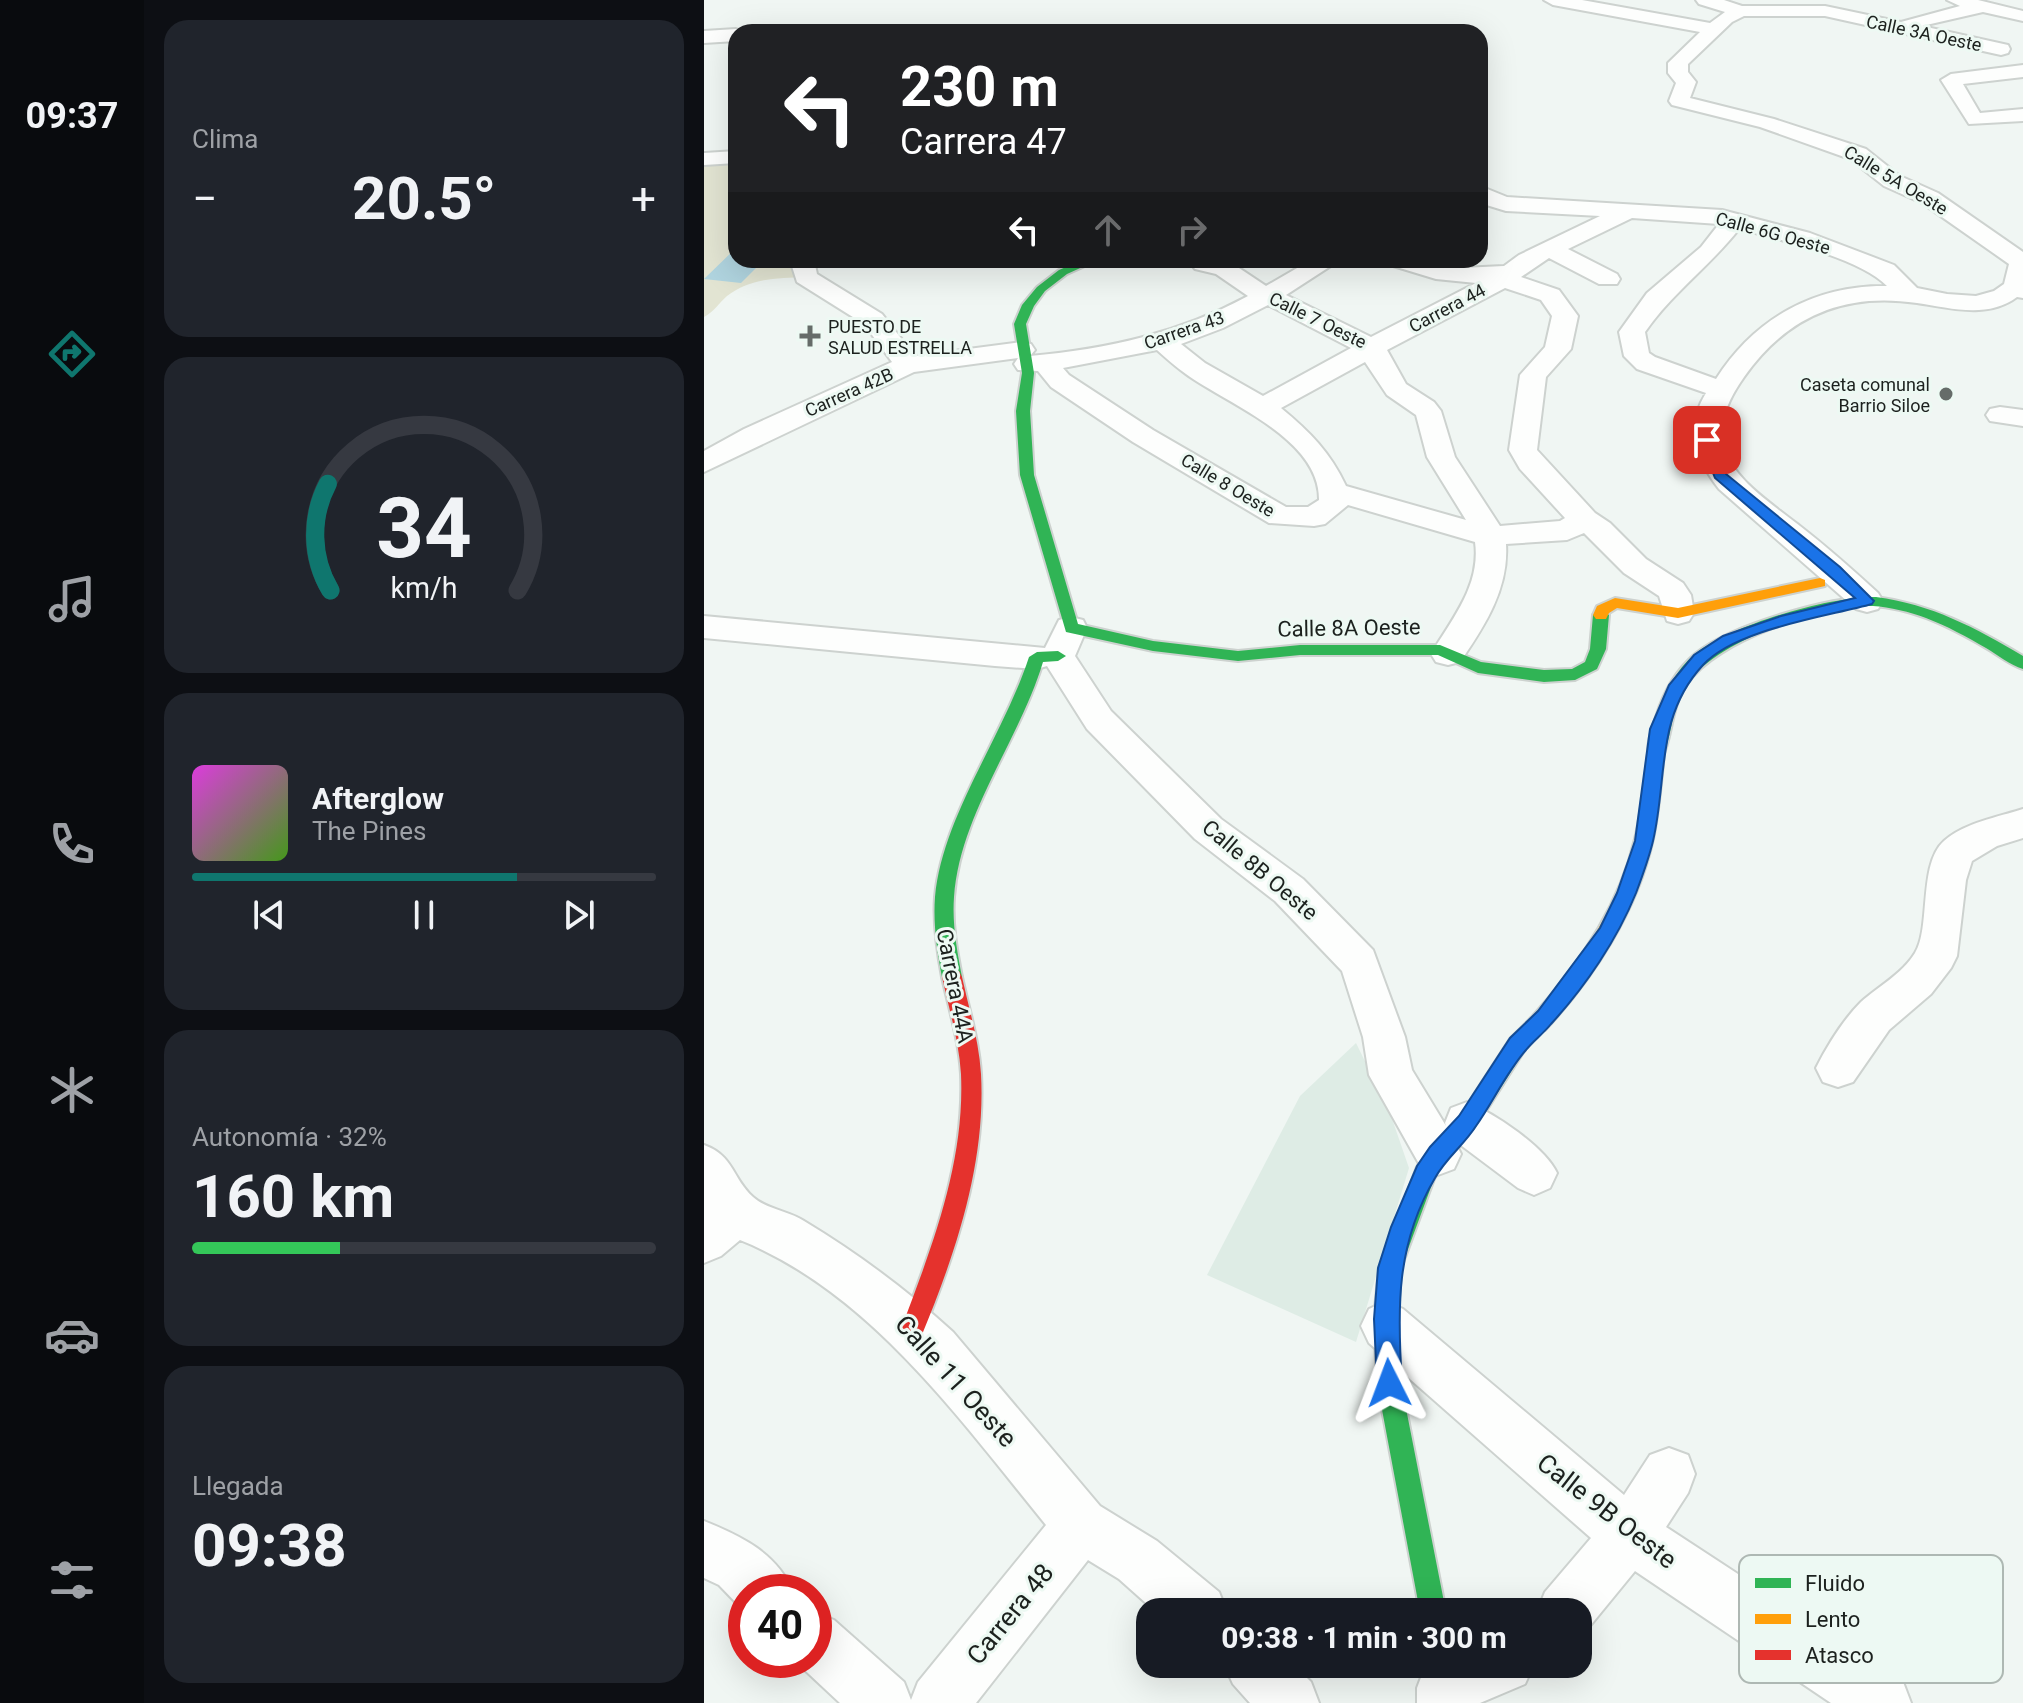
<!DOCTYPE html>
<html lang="es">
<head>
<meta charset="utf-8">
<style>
	body { margin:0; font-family:Roboto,sans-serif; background:#20242c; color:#f1f3f6; height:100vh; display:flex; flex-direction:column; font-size:30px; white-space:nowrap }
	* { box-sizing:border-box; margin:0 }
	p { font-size:26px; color:#9ea1a6 }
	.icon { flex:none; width:44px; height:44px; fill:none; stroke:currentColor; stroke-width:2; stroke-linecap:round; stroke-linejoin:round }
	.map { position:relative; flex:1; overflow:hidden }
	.side { display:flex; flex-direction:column; gap:20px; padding:20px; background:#0d0f14; width:560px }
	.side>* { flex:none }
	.guide { position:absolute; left:24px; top:24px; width:760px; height:244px; border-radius:24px; box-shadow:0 8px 32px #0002; background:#202124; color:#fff; overflow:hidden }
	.speed { position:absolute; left:24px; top:1574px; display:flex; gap:16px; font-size:40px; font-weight:700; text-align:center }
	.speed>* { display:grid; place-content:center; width:104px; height:104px; border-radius:50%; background:#171b24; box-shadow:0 8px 32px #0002; line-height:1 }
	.speed .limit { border:12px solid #d22; background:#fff; color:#111 }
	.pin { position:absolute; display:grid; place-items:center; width:68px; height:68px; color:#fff; margin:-34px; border-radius:16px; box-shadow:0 4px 12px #0006 }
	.me { position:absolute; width:88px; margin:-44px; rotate:357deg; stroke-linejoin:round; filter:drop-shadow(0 0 6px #0008) }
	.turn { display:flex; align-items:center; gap:28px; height:168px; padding:0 40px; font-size:36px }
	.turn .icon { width:104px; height:104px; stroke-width:2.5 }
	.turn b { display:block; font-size:56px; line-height:68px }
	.lanes { display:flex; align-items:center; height:76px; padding:0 40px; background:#0003; justify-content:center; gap:40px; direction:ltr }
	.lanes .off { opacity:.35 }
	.big { font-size:60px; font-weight:700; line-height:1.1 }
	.side .card { flex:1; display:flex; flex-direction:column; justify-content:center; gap:12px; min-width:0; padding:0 28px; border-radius:24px; background:#20242c }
	.side .dial { align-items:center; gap:0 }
	.dial svg { height:208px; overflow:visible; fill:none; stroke:#363941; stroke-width:7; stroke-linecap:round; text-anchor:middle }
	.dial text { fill:#f1f3f6; stroke:none }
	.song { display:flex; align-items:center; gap:24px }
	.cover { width:96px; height:96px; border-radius:12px; background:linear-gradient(135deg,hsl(300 70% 55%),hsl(100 70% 35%)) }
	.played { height:8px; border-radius:4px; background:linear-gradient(90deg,#0f766e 70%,#363941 70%) }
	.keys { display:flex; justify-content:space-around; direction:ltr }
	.heat { display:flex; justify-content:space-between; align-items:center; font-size:44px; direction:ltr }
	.charge { height:12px; border-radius:6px; background:linear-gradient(90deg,#34c759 32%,#363941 0) }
	.trip { position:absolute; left:432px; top:1598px; width:456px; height:80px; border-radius:24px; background:#171b24; box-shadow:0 8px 32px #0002; font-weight:700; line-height:80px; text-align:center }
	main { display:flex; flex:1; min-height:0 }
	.dock { display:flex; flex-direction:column; width:144px; justify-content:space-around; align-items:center; background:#090b0e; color:#9ea1a6 }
	.dock .icon { width:56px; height:56px }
	.dock .on { color:#0f766e }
	.dock b { font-size:36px; color:#f1f3f6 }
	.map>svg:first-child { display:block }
</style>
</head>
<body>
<main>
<nav class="dock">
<b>09:37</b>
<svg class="icon on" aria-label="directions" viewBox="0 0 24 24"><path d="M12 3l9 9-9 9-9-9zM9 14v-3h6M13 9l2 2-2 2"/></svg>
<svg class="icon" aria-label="music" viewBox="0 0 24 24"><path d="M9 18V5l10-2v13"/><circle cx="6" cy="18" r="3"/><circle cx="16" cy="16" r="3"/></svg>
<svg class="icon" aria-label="phone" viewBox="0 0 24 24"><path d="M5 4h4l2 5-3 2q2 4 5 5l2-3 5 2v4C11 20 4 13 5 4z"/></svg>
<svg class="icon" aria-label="climate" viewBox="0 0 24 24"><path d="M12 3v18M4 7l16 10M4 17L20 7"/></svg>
<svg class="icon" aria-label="car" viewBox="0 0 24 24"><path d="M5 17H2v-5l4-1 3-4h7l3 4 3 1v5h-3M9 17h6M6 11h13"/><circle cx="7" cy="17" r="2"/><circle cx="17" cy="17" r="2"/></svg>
<svg class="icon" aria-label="filters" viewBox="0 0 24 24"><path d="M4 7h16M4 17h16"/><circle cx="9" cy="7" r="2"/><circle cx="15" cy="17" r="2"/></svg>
</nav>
<section class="side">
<div class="card"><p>Clima</p>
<div class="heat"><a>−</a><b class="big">20.5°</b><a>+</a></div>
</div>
<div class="card dial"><svg viewBox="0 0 100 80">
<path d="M14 69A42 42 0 1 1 86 69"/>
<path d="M14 69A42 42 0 0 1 13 28" stroke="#0f766e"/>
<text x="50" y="56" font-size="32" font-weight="700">34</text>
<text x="50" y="72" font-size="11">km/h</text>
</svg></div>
<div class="card">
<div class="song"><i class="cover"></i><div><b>Afterglow</b><p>The Pines</p></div></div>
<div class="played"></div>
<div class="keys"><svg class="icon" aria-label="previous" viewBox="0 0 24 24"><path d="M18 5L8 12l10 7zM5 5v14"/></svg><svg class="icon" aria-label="pause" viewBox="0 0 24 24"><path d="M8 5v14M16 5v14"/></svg><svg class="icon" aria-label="next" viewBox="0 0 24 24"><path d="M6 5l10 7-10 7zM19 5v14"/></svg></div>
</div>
<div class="card"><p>Autonomía · 32%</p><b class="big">160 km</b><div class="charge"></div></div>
<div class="card"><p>Llegada</p><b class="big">09:38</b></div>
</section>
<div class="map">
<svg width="1319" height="1703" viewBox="0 0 1319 1703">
	<rect width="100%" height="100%" fill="#f0f6f3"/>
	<path fill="#deece5" d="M 652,1043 L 685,1110 L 705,1168 L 652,1342 L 503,1275 L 596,1096 Z"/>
	<path fill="#e2e4d2" d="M 32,157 L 32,260 L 98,260 L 102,277 C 74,278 46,278 23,296 C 14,304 11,311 0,317 L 0,159 Z"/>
	<path fill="#b0d4df" d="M 32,248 L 32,260 L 60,260 L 37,283 L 0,279 Z"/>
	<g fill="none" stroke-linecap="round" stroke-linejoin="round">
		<defs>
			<path id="street" d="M 840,0 L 878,0 L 1006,23 L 1021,12 L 995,4 L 992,0 L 1020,0 L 1038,6 L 1121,6 L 1197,22 L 1256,6 L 1243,0 L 1274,0 L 1319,11 L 1319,21 L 1279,12 L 1218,26 L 1304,45 L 1306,49 L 1304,53 L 1297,55 L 1121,16 L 1040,16 L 1028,22 L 984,64 L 984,72 L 992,82 L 986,98 L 1070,119 L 1162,149 L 1196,176 L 1234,193 L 1319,252 L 1319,298 L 1313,297 C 1284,319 1246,308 1213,303 C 1140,292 1083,316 1040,377 C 987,451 1040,483 1096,526 C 1123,547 1149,570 1174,593 L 1179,601 L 1174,609 L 1163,612 L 1152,609 L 1015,489 C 992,459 980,429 1002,393 L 933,369 L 920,356 L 915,332 L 943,293 L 997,247 L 1015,224 L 928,218 L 864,249 L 913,274 L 916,279 L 913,284 L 895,284 L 845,258 L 817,277 L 855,290 L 874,316 L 867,349 L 842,377 L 833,450 L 891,513 L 906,523 L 942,559 L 979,583 L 987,595 L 990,613 L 985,621 L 974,624 L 963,621 L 955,596 L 920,573 L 880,533 L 863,540 L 802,544 C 805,589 780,627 756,662 L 744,665 L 732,662 L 727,654 C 748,619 777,585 771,542 L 644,505 L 621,524 L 610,526 L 565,523 L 429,442 L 347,387 L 334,371 L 314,370 L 310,364 L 314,358 L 210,372 L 0,472 L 0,451 L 40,429 L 188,362 L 160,324 L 93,282 L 86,260 L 110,260 L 113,274 L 178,314 L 211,356 L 318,342 L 327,344 L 331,350 L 326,356 C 404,349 475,333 544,296 L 512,274 L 491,269 L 487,264 L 490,260 L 529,264 L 562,286 L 607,260 L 636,260 L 582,295 L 667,337 L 772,283 L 732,279 L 686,265 L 682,260 L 718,260 L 757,268 L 800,266 L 815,255 L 896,216 L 802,211 L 776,203 L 776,186 L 803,197 L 1018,210 L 1106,233 L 1190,265 L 1213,288 L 1243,294 L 1272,296 L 1290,291 L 1300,284 L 1305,264 L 1218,203 L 1180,186 L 1146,159 L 1056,127 L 968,105 L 965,101 L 972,83 L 964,73 L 964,63 L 996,32 L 849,5 ZM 1035,229 C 1074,239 1156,258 1183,286 C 1111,285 1051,318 1012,379 L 951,357 L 945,353 L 941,332 C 968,293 1006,266 1035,229 ZM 801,288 L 837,300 L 848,316 L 841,347 L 816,375 L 805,450 L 816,469 L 861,518 L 856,521 L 796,526 L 751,457 L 737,411 L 730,402 L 702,384 L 683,350 ZM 564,305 L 647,348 L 559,396 L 501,363 L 477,344 L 519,328 ZM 453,350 C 462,358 472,367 482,374 C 523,404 616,438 615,500 L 604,507 L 582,507 L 449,430 L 365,375 L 359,368 ZM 661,362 L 683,395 L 712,415 L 723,457 L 762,520 L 642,486 C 626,452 606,432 577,408 Z
				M 32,29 L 39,32 L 32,32 L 32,41 L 0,43 L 0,31 Z
				M 1319,65 L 1319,77 L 1259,84 L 1276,113 L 1319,109 L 1319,121 L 1265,124 L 1237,80 L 1247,74 Z
				M 32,151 L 32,163 L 0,165 L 0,153 Z
				M 1296,407 L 1319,410 L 1319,426 L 1286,421 L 1282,415 L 1286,409 Z
				M 0,616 L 341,648 L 355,620 L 367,617 L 379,620 L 383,628 L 371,656 L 407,711 L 517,819 L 599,879 L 669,950 L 701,1037 L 708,1070 L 742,1126 L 741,1123 L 747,1108 L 763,1102 C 790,1113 841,1147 853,1173 L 846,1188 L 830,1195 L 814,1188 L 750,1140 L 757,1154 L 750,1169 L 734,1175 L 718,1169 L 665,1075 L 659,1037 L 638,971 L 571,901 L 491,839 L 383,729 L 343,666 L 333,669 L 291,666 L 0,638 Z
				M 1319,809 L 1319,838 L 1293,846 L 1268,861 L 1262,880 L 1253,956 L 1247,968 L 1227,994 L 1185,1030 L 1149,1082 L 1134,1087 L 1119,1082 L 1112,1068 C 1123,1046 1140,1019 1157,1002 C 1175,986 1198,974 1211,953 C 1227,928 1214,864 1240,841 C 1260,823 1294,817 1319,809 Z
				M 0,1145 C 30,1156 28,1178 49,1197 C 62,1209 85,1211 100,1221 C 153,1253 203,1290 249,1332 L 396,1506 L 453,1541 L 515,1592 L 523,1612 L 452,1612 L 415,1579 L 384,1560 L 272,1703 L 136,1703 L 90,1660 L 110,1660 L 110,1612 L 130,1620 L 200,1682 L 207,1700 L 214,1682 L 342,1525 C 257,1421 166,1292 36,1240 L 17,1256 L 0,1263 Z
				M 682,1301 L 699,1309 L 920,1495 L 946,1455 L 965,1448 L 984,1455 L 991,1474 L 984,1493 L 962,1527 L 1199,1682 L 1207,1703 L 1127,1703 L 931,1571 L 881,1632 L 874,1635 L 874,1612 L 833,1612 L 841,1592 L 887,1538 L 665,1343 L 657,1326 L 665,1309 Z
				M 0,1521 C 37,1536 73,1553 89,1592 L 42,1592 L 41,1612 L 15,1585 L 0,1578 Z
				M 520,1664 L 589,1664 L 607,1682 L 615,1703 L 546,1703 L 529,1684 Z
				M 730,1664 L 830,1664 L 821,1684 L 776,1703 L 713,1703 L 713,1688 L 721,1667 Z"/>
			<path id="fast" d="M 378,260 L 394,260 L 363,274 L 341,291 L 330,306 L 322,324 L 330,373 L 326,411 L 330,475 L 374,624 L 449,641 L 534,651 L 596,645 L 736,645 L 777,662 L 840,670 L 868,669 L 881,662 L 886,649 L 889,615 L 897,610 L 905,615 L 902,649 L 893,669 L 871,680 L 840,682 L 774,673 L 734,655 L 596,655 L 534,661 L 449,651 L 362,632 L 316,475 L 312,411 L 318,373 L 310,324 L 318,305 L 333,287 L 355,270 Z
				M 1172,597 C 1227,604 1272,628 1319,656 L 1319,669 C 1306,665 1294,655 1282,648 C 1263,637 1243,626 1222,618 C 1206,612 1186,607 1169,606 C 1117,606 1012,640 983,684 C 966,709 969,735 958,758 L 946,758 C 941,747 948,729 952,717 C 959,694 972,670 991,654 C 1027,625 1126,596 1172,597 Z
				M 354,651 L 362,656 L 354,661 L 339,662 C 315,741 256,814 250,897 C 248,924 253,951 258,977 L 255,983 L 248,985 L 241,983 L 238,977 C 233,951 229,924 231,897 C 238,817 300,735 325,657 L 333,652 Z
				M 834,1015 L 841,1018 L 844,1024 L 820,1051 L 770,1130 L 742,1161 L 730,1179 L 697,1268 L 694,1319 L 697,1383 L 742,1612 L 716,1612 L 673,1383 L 670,1319 L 675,1268 L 713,1167 L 726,1147 L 756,1116 L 806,1039 L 827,1018 Z"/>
			<path id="slow" d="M 1116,578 L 1121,580 L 1121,586 L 974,618 L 913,608 L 905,613 L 902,619 L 892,619 L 889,615 L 893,606 L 911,598 L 974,608 Z
				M 952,748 L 960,754 C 957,782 955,811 949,839 C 933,911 890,977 841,1030 L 834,1033 L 827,1030 L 824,1024 L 827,1018 C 874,967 915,907 931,839 C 938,811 940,782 944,754 Z"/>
			<path id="jam" d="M 248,969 L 255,971 L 258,977 C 265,1009 275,1041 277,1074 C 282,1164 251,1255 217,1337 L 209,1341 L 201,1337 L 197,1329 C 228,1247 261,1163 257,1074 C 255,1041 245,1009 238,977 L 241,971 Z"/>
		</defs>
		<use href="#street" stroke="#cdd2cf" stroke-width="4"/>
		<use href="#fast" stroke="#cdd2cf" stroke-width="4"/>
		<use href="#slow" stroke="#cdd2cf" stroke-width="4"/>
		<use href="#jam" stroke="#cdd2cf" stroke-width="4"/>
		<use href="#street" fill="#fdfefd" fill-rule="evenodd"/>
		<use href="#fast" fill="#30b455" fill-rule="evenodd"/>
		<use href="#slow" fill="#ff9f0a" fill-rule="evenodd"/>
		<use href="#jam" fill="#e5322d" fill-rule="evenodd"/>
	</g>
	<path fill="#1a73e8" stroke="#114b97" stroke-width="2" d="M 998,437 L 1010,440 L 1022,474 L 1136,567 L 1170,601 L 1168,604 C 1121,617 1032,629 999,665 C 951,717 964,777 949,841 C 945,858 938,877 932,893 C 913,940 881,987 847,1024 C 839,1034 829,1041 822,1050 C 802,1073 789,1102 772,1126 C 760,1145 742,1158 731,1178 C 692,1244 693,1309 698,1383 L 694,1392 L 685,1395 L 677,1392 L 673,1383 L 670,1319 L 674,1268 L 687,1227 L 713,1166 L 726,1147 L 755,1116 L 806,1038 L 834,1011 L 896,928 L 913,893 L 931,841 L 946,729 L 965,685 L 990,655 L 1019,636 L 1077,616 L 1151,598 L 1011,478 L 996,440 Z"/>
	<g fill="#666c69" stroke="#edf9f3" stroke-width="3">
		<path d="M102 324h8v8h8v8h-8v8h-8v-8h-8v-8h8z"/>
		<circle cx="1242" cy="394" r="8"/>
	</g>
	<g text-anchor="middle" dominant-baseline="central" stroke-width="6" stroke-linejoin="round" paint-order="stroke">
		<g font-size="18" fill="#1c211e" stroke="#edf9f3">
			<text transform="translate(1220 33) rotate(12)">Calle 3A Oeste</text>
			<text transform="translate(1192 180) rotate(31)">Calle 5A Oeste</text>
			<text transform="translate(1069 233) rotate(15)">Calle 6G Oeste</text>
			<text transform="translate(743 308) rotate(-28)">Carrera 44</text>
			<text transform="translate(614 320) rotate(26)">Calle 7 Oeste</text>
			<text transform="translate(480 330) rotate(-19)">Carrera 43</text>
			<text transform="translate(145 392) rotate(-24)">Carrera 42B</text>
			<text transform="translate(524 485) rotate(31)">Calle 8 Oeste</text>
		</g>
		<g font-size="18" fill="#1c211e" stroke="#edf9f3" text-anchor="start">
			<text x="124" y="326">PUESTO DE<tspan x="124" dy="21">SALUD ESTRELLA</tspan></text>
			<text x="1226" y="384" text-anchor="end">Caseta comunal<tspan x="1226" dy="21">Barrio Siloe</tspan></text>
		</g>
		<g font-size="22" fill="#1c211e" stroke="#edf9f3">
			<text transform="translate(645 628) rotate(-1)">Calle 8A Oeste</text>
			<text transform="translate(556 870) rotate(40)">Calle 8B Oeste</text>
			<text transform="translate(251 986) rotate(79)">Carrera 44A</text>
		</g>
		<g font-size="26" fill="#1c211e" stroke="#edf9f3">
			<text transform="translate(252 1381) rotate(48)">Calle 11 Oeste</text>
			<text transform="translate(903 1511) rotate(38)">Calle 9B Oeste</text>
			<text transform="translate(306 1614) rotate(-51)">Carrera 48</text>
		</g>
	</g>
	<rect x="1035" y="1555" width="264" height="128" rx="12" fill="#edf9f3" stroke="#aeb8b3" stroke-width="2"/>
	<rect x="1051" y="1578" width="36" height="10" fill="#30b455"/>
	<rect x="1051" y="1614" width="36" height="10" fill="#ff9f0a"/>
	<rect x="1051" y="1650" width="36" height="10" fill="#e5322d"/>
	<g font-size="22" fill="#1c211e">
		<text x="1101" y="1591">Fluido</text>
		<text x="1101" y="1627">Lento</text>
		<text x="1101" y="1663">Atasco</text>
	</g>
</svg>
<div class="speed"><div class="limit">40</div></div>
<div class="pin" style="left:1003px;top:440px;background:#d93025"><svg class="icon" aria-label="arrive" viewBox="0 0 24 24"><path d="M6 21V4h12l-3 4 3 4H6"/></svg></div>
<svg class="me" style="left:685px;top:1383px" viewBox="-20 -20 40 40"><path d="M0-17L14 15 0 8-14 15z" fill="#1a73e8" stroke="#fff" stroke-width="4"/></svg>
<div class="trip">09:38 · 1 min · 300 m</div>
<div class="guide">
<div class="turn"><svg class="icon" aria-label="left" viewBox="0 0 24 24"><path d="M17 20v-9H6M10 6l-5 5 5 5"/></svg><div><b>230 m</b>Carrera 47</div></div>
<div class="lanes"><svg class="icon" aria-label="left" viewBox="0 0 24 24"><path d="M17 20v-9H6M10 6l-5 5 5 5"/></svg><svg class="icon off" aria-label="ahead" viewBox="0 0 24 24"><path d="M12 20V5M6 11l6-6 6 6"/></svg><svg class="icon off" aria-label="right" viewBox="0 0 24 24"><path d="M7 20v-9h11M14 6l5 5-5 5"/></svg></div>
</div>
</div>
</main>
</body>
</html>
